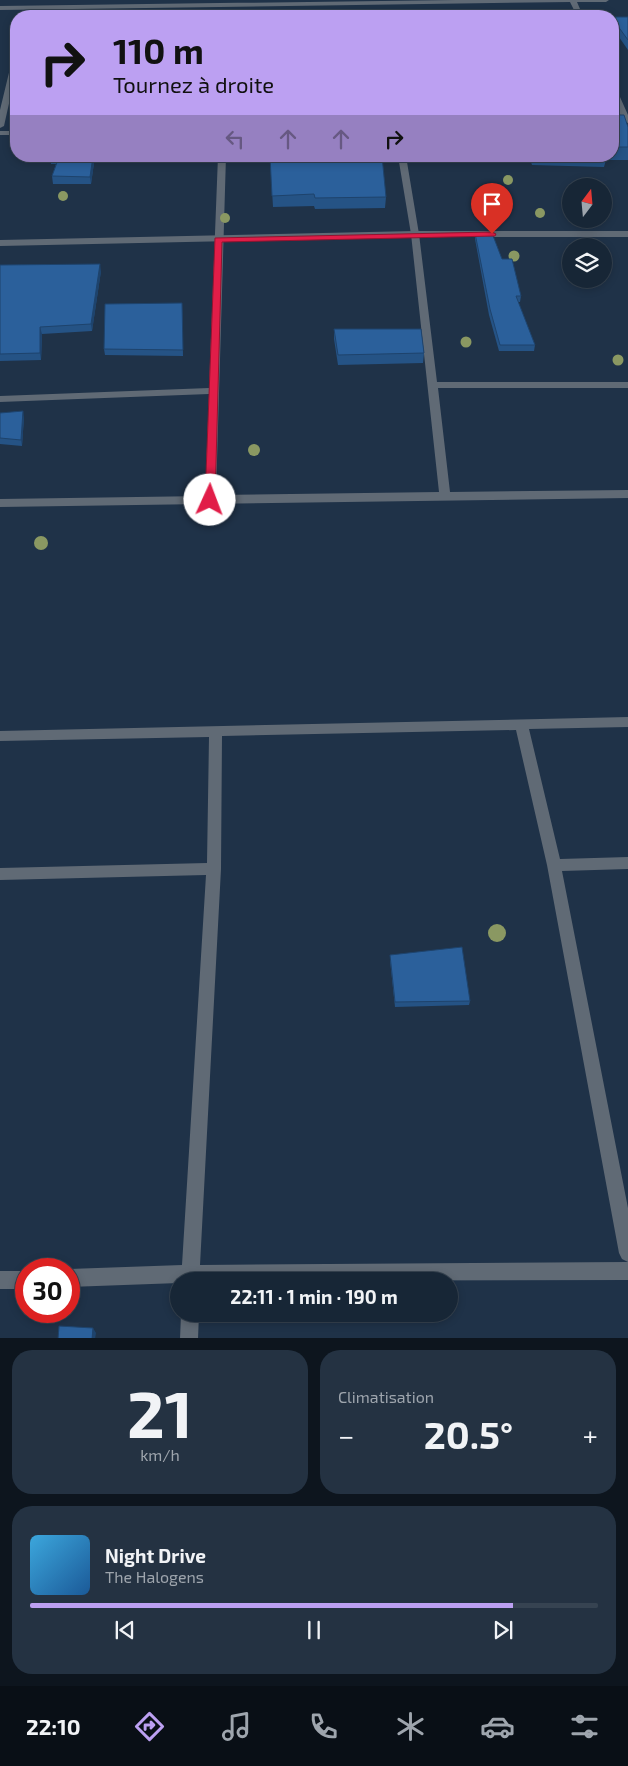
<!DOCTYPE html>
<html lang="fr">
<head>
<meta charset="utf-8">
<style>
	body { margin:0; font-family:"Exo 2",sans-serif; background:#243242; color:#f1f3f6; height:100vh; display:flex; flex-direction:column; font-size:19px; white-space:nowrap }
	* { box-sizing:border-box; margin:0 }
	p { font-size:16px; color:#9ea5ad }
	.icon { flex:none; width:28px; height:28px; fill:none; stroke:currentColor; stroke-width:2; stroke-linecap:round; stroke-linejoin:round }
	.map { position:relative; height:1338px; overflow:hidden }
	.panel { display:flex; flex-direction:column; gap:12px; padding:12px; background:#0d151e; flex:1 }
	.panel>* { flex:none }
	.guide { position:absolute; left:10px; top:10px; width:609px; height:152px; border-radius:20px; box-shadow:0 2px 8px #0003,0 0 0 1px #364351; background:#bca0f2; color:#111; overflow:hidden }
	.needle { width:32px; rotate:16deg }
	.buttons { position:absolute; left:562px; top:178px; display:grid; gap:10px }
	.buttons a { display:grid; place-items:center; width:50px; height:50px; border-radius:50%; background:#172636; box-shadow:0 2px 8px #0003,0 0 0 1px #364351; font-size:25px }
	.speed { position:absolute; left:15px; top:1258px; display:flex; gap:10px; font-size:25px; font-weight:700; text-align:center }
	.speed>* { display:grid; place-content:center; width:65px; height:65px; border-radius:50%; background:#172636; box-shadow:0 2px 8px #0003,0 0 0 1px #364351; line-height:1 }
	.speed .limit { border:8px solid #d22; background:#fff; color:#111 }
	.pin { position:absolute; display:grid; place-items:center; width:42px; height:42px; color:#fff; margin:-51px -21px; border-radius:50% 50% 50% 0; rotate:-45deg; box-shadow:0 0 5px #0007 }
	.pin .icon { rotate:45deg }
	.me { position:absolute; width:55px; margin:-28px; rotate:2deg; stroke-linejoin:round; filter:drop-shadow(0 0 4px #0008) }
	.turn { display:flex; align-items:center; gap:18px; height:105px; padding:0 20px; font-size:22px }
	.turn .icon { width:65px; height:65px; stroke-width:2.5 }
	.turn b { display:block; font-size:35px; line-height:42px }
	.lanes { display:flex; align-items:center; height:48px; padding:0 20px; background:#0003; justify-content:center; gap:25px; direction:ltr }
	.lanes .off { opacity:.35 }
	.big { font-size:38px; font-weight:700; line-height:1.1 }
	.panel .card { flex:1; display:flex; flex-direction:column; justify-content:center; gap:8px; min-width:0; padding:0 18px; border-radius:20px; background:#243242 }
	.panel .dial { align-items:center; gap:0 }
	.dial b { font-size:65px; line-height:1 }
	.song { display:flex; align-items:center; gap:15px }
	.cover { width:60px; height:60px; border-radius:8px; background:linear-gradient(135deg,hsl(200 70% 55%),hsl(210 70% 35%)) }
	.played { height:5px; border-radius:2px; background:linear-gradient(90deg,#bca0f2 85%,#364351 85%) }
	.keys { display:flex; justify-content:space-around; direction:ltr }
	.heat { display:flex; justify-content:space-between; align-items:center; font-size:28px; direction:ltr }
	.panel .tiles { flex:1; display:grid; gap:12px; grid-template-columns:1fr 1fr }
	.card:last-child { grid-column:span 2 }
	.trip { position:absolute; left:170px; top:1272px; width:288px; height:50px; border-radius:25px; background:#172636; box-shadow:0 2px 8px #0003,0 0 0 1px #364351; font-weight:700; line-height:50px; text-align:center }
	.tabs { display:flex; height:80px; justify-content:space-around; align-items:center; background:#090f16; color:#9ea5ad }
	.tabs .icon { width:35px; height:35px }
	.tabs .selected { color:#bca0f2 }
	.tabs b { font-size:22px; color:#f1f3f6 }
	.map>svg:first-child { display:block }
</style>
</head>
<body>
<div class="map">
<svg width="628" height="1339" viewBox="0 0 628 1339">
	<rect width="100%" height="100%" fill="#1f3248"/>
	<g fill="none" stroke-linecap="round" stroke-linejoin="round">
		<path fill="#606a75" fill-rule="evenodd" d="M 455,0 L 609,0 L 606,2 L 577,2 L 583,16 L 577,16 L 570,2 L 0,10 L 0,6 Z
			M 13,56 L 16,56 L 16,72 L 4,126 L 0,128 L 0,110 Z
			M 612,86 L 616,88 L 628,115 L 628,123 L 623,121 L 612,97 Z
			M 0,131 L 16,131 L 16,135 L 0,135 Z
			M 218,156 L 226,156 L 216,495 L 439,492 L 411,234 L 398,156 L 406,156 L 419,234 L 437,382 L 628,382 L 628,388 L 438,388 L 450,492 L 628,490 L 628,498 L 0,507 L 0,499 L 205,496 L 209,394 L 0,402 L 0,396 L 209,388 Z
			M 628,717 L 628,727 L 529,729 L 560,859 L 628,857 L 628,869 L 562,871 L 628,1208 L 628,1262 L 622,1259 L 619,1253 L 547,865 L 516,730 L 222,736 L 221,869 L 200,1265 L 628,1262 L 628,1280 L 179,1281 L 179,1283 L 69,1287 L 69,1269 L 182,1265 L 206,875 L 0,880 L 0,868 L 207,863 L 209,737 L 0,741 L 0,731 Z
			M 0,1271 L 26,1271 L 26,1289 L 0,1289 Z
			M 181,1314 L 199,1314 L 198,1339 L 180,1339 Z"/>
		<path fill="#606a75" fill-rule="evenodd" d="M 415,231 L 628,231 L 628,237 L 415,237 L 0,246 L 0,240 Z"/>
	</g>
	<g fill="#8a9862">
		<circle cx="508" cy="180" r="5"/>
		<circle cx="63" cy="196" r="5"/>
		<circle cx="540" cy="213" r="5"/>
		<circle cx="225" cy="218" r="5"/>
		<circle cx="514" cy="256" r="5.5"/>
		<circle cx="466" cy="342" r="5.5"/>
		<circle cx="618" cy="360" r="5.5"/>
		<circle cx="254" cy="450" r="6"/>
		<circle cx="41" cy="543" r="7"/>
		<circle cx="497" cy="933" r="9"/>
	</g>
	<path fill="#255385" d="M 612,17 L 628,17 L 628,50 L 612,27 Z
		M 612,115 L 628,127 L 628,160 L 606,160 L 604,167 L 532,165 L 529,156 L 612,156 Z
		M 50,156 L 95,156 L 91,184 L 53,184 L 52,176 L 56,164 L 51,164 Z
		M 270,156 L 386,197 L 385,208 L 315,209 L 314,206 L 273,207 Z
		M 475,233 L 502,259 L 521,296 L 520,302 L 518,302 L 535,345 L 534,351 L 499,351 L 489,315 L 475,239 Z
		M 0,265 L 101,271 L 92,331 L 42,334 L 41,360 L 0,361 Z
		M 182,303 L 183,356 L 105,355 L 104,349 Z
		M 334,329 L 424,353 L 423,363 L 338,365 L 334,339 Z
		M 0,413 L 24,417 L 22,446 L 0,444 Z
		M 390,955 L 470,1001 L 469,1005 L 395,1007 L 390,960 Z"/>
	<path fill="#1e436c" d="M 93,156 L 95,156 L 91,184 L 90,177 Z
		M 100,264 L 101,271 L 92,331 L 91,324 Z
		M 40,327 L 42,334 L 41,360 L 40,353 Z
		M 23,411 L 24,417 L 22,446 L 21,440 Z
		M 93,1328 L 96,1333 L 95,1339 L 92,1339 Z"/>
	<path fill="#2b609b" stroke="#1e436c" d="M 612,17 L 628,17 L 628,40 L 612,18 Z
		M 612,115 L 624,115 L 628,127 L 628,147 L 612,147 Z
		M 93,156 L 90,177 L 52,176 L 59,157 L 50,156 Z
		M 270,156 L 382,156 L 386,197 L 315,198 L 314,194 L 272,196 Z
		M 475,233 L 492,233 L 502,259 L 512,259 L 521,296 L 516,296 L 535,345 L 500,345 L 490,309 Z
		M 100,264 L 91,324 L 40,327 L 40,353 L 0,354 L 0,265 Z
		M 182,303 L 183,350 L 104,349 L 105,304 Z
		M 334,329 L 421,329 L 424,353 L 338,355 Z
		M 23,411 L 21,440 L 0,438 L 0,413 Z
		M 462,947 L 470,1001 L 395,1002 L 390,955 Z
		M 59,1326 L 93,1328 L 92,1339 L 58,1339 Z"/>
	<path fill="#e11d48" stroke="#92132f" d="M 492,232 L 496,234 L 495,236 L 222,242 L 215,500 L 210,503 L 207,502 L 205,500 L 215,238 Z"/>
</svg>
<div class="buttons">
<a><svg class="needle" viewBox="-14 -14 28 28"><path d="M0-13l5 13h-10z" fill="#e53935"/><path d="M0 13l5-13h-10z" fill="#9ea5ad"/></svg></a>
<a><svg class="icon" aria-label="layers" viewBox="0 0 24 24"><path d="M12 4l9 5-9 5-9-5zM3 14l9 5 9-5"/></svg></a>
</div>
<div class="speed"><div class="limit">30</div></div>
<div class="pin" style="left:492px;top:234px;background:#d93025"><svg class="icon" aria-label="arrive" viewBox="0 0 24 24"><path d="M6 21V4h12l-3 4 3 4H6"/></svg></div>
<svg class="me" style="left:210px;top:500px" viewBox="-20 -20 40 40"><circle r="19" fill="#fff"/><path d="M0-13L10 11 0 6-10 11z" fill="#e11d48"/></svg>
<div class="trip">22:11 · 1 min · 190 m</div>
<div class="guide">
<div class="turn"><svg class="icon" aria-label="right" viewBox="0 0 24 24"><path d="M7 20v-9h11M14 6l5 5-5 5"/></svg><div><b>110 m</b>Tournez à droite</div></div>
<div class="lanes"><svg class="icon off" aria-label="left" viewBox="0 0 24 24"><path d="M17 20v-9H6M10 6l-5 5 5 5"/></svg><svg class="icon off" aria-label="ahead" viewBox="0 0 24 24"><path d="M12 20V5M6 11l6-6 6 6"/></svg><svg class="icon off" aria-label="ahead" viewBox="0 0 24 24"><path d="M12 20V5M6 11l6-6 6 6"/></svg><svg class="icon" aria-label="right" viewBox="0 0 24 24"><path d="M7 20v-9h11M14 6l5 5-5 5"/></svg></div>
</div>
</div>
<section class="panel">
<div class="tiles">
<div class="card dial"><b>21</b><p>km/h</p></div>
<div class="card"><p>Climatisation</p>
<div class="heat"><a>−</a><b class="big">20.5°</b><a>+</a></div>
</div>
<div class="card">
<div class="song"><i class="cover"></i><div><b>Night Drive</b><p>The Halogens</p></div></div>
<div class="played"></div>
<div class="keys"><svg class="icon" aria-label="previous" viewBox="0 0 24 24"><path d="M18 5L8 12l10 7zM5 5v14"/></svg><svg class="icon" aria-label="pause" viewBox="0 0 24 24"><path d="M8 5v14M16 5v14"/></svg><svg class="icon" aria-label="next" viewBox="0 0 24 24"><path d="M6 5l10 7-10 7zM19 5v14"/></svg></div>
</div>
</div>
</section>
<nav class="tabs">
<b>22:10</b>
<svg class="icon selected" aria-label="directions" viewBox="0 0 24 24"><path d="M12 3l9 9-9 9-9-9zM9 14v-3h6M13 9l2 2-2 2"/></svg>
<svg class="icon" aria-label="music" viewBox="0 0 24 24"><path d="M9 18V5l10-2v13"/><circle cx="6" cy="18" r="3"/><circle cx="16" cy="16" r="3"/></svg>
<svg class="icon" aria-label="phone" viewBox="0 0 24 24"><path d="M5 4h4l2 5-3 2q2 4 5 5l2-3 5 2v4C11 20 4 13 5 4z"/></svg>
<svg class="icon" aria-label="climate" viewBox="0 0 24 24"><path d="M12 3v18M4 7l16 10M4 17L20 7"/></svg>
<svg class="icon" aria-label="car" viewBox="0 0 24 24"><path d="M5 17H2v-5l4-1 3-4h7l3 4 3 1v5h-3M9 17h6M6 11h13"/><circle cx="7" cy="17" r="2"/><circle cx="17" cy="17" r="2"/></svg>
<svg class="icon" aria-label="filters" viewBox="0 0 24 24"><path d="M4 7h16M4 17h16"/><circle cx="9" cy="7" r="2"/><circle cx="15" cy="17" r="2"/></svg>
</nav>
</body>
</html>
